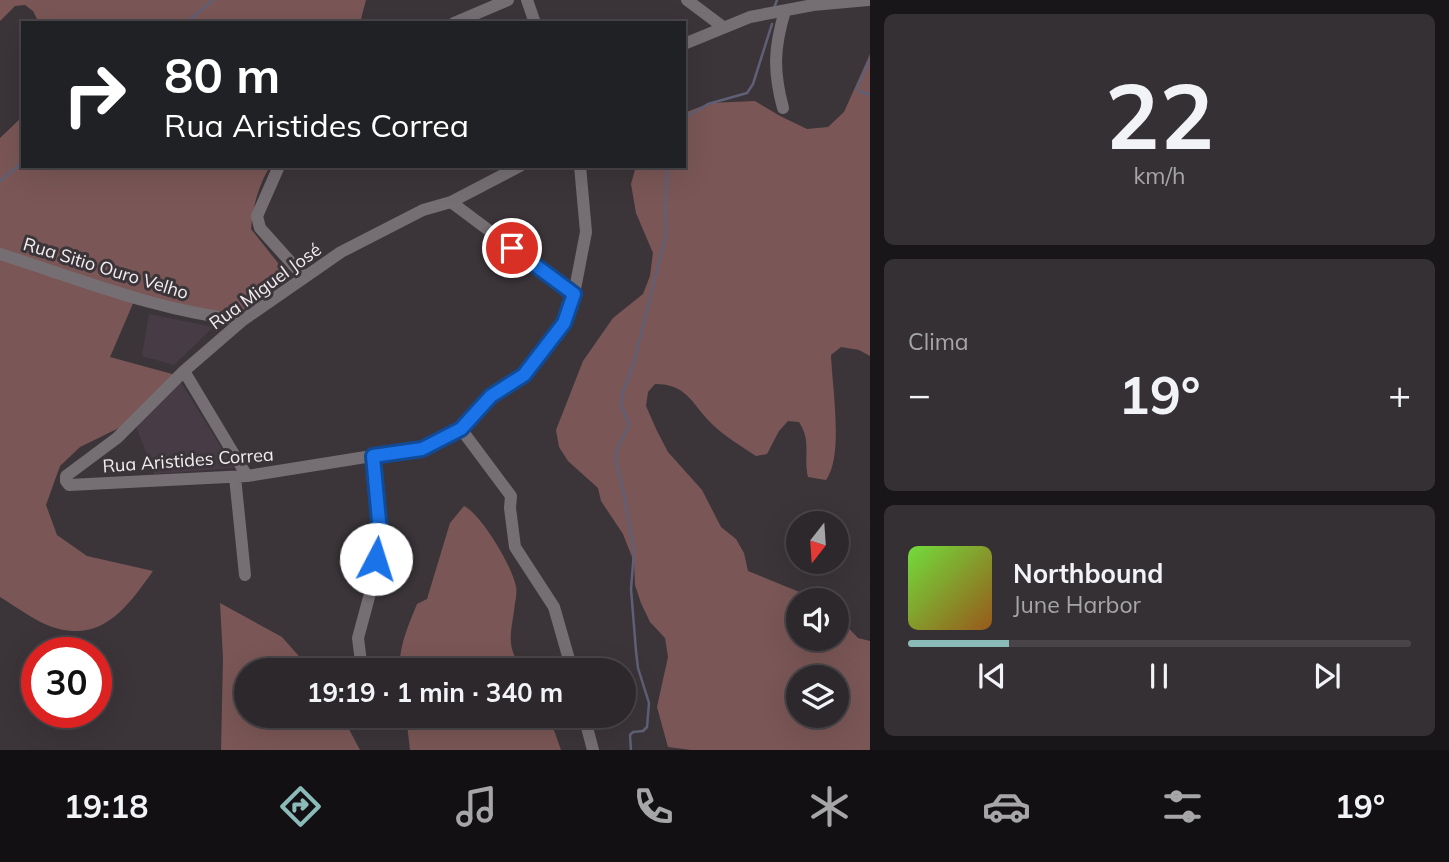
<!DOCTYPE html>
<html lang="pt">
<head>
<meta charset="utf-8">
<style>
	body { margin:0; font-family:Mulish,sans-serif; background:#343034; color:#f1f3f6; height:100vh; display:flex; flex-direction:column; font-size:26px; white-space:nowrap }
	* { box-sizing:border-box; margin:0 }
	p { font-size:23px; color:#a6a6a9 }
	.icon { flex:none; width:38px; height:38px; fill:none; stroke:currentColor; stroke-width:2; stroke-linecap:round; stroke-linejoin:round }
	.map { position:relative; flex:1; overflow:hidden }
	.side { display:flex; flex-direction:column; gap:14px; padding:14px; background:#181618; width:579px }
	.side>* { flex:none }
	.banner { position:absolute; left:21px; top:21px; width:665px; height:147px; border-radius:0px; box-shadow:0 7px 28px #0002,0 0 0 2px #484448; background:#202124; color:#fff; overflow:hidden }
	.needle { width:46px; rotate:197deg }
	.fabs { position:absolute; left:786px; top:511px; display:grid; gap:14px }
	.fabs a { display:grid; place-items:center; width:63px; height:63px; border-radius:50%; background:#2c282c; box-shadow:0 7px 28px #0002,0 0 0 2px #484448; font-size:35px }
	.speed { position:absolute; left:21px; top:637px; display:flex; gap:14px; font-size:35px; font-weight:700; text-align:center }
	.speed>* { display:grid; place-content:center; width:91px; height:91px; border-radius:50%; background:#2c282c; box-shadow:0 7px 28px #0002,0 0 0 2px #484448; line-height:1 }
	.speed .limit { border:10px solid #d22; background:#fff; color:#111 }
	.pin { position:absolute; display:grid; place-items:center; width:60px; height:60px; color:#fff; margin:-30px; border:4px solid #fff; border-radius:50%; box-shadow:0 2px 7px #0007 }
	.me { position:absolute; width:77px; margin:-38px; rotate:5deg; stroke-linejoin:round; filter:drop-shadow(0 0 5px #0008) }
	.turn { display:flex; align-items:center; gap:24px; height:147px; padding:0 28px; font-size:32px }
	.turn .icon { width:91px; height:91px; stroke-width:2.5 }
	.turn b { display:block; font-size:49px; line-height:60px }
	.big { font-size:52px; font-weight:700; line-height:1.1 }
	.side .card { flex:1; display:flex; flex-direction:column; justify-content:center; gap:10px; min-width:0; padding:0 24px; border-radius:10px; background:#343034 }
	.side .dial { align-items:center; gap:0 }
	.dial b { font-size:91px; line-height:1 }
	.song { display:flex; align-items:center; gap:21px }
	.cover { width:84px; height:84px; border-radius:10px; background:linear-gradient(135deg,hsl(100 70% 55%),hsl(30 70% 35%)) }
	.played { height:7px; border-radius:4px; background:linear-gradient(90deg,#8bbbb9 20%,#484448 20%) }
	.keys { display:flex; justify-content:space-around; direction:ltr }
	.heat { display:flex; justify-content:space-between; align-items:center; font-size:38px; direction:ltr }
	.trip { position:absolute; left:234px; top:658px; width:402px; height:70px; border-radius:35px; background:#2c282c; box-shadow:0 7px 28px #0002,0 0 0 2px #484448; font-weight:700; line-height:70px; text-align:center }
	.tabs { display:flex; height:112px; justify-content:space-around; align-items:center; background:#121012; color:#a6a6a9 }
	.tabs .icon { width:49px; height:49px }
	.tabs .current { color:#8bbbb9 }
	.tabs b { font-size:32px; color:#f1f3f6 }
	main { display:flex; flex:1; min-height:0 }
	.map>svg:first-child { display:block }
</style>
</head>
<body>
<main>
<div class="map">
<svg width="870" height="750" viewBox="0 0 870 750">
	<rect width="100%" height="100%" fill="#3b353a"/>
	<path fill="#473c45" d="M 149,314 L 213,327 L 174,365 L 142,356 Z
		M 180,381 L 234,468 L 154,474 L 136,426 Z"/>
	<path fill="#7a5756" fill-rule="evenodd" d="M 0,0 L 366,0 L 360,23 L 39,23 L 33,11 L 25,5 L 15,6 L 0,21 Z
		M 870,54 L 870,356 L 859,350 L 841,347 L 831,355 C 832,386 844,456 826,480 L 808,477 C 803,456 812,442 799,422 L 788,421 L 779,431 L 767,454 L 756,456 C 741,446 724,436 711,423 C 691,403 687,384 655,384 L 648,392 L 646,406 L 657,431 L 668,452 L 702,490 L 721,527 L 736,539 L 744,553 L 748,571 L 819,600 L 798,600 L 798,639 L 836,639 L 837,616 L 858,638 L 870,641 L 870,750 L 691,750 L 668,747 L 657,707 L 668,657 L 665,638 L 650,622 L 641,603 L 635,585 L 634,562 L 623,534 L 601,501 L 598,488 L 568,461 L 559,447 L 556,430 L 583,361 L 613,318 L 643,294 L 650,276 L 653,253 L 636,213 L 631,184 L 636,166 L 684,166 L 684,113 L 710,103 L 755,101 L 780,116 L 807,129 L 828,127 L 844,112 ZM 798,677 L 836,677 L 836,716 L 798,716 Z
		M 23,116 L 23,166 L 270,166 C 258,187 253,206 251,229 L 278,263 L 283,277 C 272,286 262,298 250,306 C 226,323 163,301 137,294 L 110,357 L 183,377 L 123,426 L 80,447 L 60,466 L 46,505 L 57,535 L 87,556 L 153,571 C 126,609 100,646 47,625 C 31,618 15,606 0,597 L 0,138 Z
		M 464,506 C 481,514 513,567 516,587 C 517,592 516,598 515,603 C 512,632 504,645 523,670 L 400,670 C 398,648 409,624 417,604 L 427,599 L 450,523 Z
		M 220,603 L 282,637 L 311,670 L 247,670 L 247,716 L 342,716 L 360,750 L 221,750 L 223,658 Z
		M 406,716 L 549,716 L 561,750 L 410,750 Z"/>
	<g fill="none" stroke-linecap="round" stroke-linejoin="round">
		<path stroke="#5f5f76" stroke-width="2.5" d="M 774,8 L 777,0
			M 186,23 L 213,0
			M 870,59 L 857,87 L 859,91 L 870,95
			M 684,118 L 708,104 L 747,93 L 753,84 L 772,24
			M 0,181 L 23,162
			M 631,750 L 630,735 L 633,732 L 643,731 L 647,727 L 649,703 L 638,668 L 636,651 L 631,589 L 634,551 L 623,489 L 616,462 L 616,452 L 629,425 L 621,404 L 622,394 L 634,362 L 666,234 L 665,209 L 668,166"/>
		<path stroke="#756f74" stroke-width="12" d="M 527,0 L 535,23
			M 687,0 L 723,27
			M 454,23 L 508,0
			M 684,44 L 750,17 L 813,5 L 868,0
			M 783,108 C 773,71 774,47 785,11
			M 279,166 L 257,216 L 260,228 L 304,277
			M 520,166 L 451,202 L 423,210 L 341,252 L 243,320 L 184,371 L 117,438 L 66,476 L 66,481 L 69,485 L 247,476 L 422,448 L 461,429 L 491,396 L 524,375 L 564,323 L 574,294 L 586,232 L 580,166
			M 451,202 L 574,294
			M 0,254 C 79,279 160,312 243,320
			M 184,371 L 247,476
			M 461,429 L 511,496 L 510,508 L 515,547 L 554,607 L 572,670
			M 235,477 L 245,575
			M 362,670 L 358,638 L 372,586 L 380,532 L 373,456
			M 584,716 L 593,750"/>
	</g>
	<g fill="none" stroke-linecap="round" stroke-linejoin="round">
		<defs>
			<path id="route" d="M 376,559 L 380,532 L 373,456 L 422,449 L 461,429 L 491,396 L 524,375 L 564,323 L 574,294 L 512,248"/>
		</defs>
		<use href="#route" stroke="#114b97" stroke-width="18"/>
		<use href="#route" stroke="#1a73e8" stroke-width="12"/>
	</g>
	<g text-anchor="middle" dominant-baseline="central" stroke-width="6" stroke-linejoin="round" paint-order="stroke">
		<g font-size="18" fill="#f1edf0" stroke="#3b353a">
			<text transform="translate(106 268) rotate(17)">Rua Sitio Ouro Velho</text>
			<text transform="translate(265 286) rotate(-36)">Rua Miguel José</text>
			<text transform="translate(188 460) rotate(-4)">Rua Aristides Correa</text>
		</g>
	</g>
</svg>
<div class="fabs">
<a><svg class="needle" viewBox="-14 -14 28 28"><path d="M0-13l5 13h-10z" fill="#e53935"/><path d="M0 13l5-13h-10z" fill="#a6a6a9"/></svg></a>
<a><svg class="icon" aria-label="sound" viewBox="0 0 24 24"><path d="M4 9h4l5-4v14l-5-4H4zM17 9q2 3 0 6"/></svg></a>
<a><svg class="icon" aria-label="layers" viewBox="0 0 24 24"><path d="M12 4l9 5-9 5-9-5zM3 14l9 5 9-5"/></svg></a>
</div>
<div class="speed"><div class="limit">30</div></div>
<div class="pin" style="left:512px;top:248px;background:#d93025"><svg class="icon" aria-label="arrive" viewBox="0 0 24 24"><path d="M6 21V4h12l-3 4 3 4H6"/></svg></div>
<svg class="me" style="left:376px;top:559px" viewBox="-20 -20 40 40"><circle r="19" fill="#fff"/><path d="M0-13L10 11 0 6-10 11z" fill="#1a73e8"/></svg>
<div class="trip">19:19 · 1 min · 340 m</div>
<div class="banner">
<div class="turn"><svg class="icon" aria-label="right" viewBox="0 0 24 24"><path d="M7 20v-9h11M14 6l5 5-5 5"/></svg><div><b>80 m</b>Rua Aristides Correa</div></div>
</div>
</div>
<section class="side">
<div class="card dial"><b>22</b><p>km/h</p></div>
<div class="card"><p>Clima</p>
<div class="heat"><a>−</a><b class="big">19°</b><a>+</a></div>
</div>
<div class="card">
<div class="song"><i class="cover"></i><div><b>Northbound</b><p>June Harbor</p></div></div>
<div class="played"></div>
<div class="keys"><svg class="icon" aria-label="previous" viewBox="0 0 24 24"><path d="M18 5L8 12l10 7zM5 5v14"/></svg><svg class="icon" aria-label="pause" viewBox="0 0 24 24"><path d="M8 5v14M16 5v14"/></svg><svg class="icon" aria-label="next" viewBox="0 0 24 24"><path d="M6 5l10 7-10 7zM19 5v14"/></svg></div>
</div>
</section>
</main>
<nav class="tabs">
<b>19:18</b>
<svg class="icon current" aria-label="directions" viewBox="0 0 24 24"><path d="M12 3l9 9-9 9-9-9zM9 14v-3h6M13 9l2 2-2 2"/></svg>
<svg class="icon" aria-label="music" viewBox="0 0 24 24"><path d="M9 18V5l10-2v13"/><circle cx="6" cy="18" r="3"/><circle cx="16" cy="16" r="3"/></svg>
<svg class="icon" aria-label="phone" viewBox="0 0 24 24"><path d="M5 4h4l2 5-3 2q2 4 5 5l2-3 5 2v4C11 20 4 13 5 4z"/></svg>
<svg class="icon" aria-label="climate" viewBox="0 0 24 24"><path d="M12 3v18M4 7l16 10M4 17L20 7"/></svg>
<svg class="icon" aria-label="car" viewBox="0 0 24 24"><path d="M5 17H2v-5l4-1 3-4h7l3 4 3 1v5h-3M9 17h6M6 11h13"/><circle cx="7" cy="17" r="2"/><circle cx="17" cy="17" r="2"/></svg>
<svg class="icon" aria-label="filters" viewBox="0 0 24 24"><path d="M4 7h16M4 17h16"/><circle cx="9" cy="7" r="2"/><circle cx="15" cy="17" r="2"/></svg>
<b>19°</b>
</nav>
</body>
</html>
